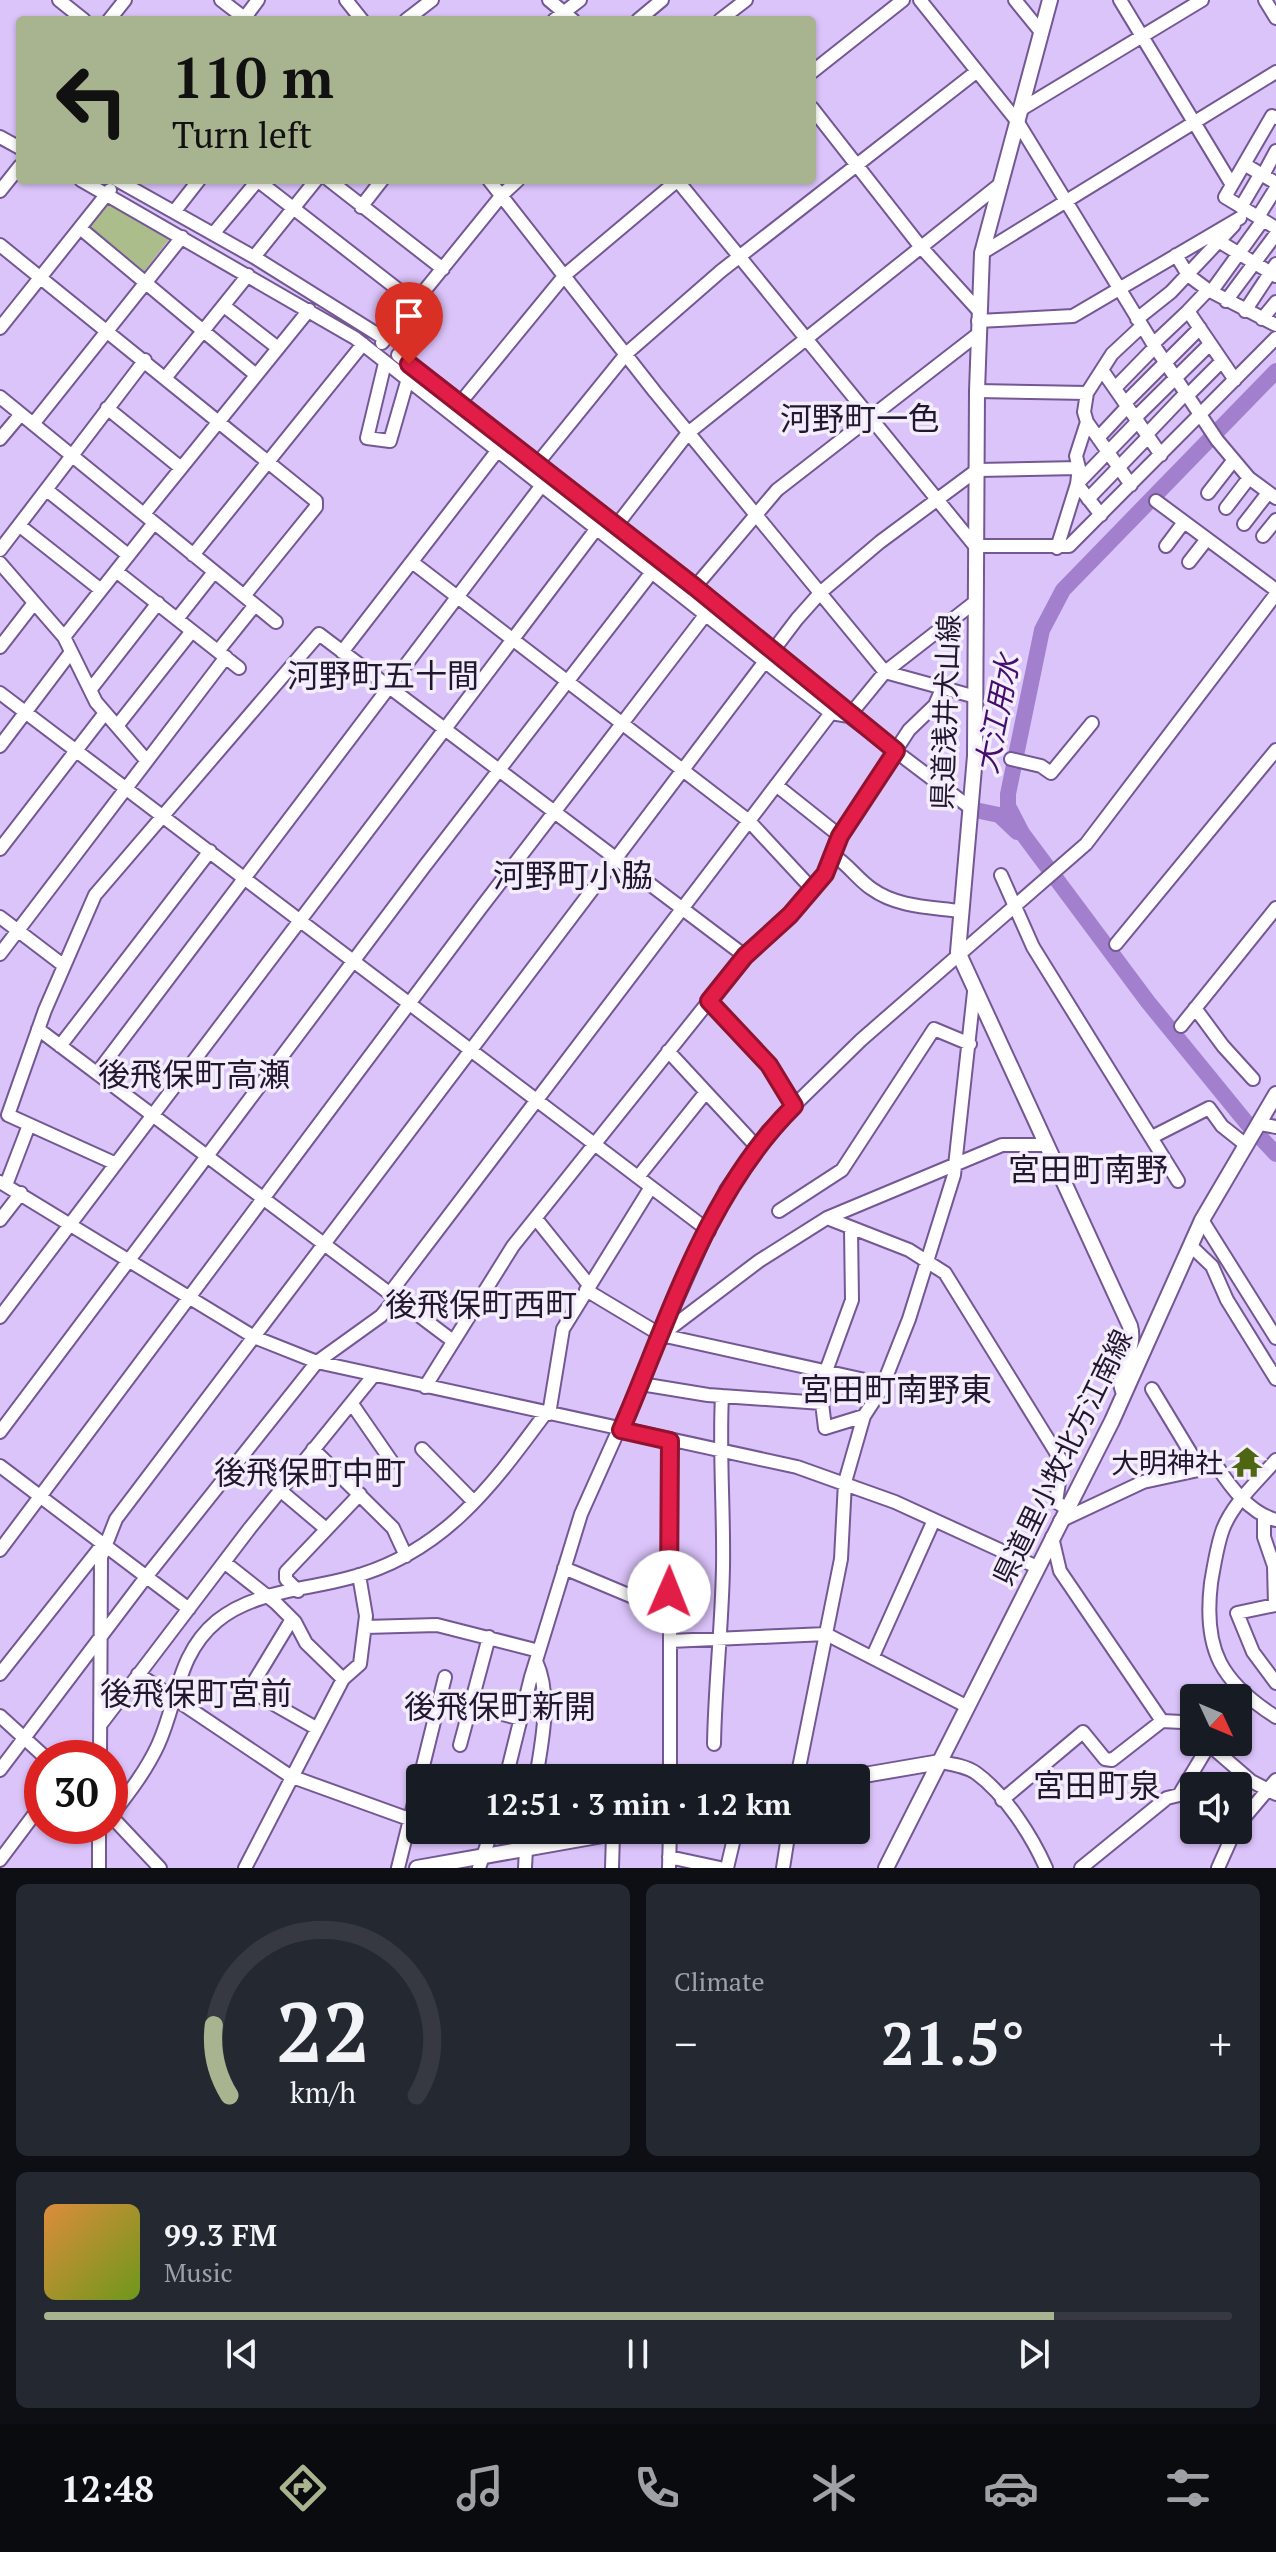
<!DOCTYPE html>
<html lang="en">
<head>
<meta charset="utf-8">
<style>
	body { margin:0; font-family:"PT Serif","Noto Sans JP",serif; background:#242831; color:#f1f3f6; height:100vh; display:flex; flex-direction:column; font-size:30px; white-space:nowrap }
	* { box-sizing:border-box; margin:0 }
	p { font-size:26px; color:#9ea1a6 }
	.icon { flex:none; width:44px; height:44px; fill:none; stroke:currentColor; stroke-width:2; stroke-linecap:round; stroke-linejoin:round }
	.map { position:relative; height:1868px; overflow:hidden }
	.drawer { display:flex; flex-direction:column; gap:16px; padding:16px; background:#0d0f14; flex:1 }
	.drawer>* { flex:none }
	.hud { position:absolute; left:16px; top:16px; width:800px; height:168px; border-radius:8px; box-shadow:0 2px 6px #0004; background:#a8b38f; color:#111; overflow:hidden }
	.needle { width:52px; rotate:134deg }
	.controls { position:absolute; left:1180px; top:1684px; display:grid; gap:16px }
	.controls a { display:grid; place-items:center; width:72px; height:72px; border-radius:8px; background:#171b24; box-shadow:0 2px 6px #0004; font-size:40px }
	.speed { position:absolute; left:24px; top:1740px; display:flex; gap:16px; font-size:40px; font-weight:700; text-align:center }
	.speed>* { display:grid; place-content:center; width:104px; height:104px; border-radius:50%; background:#171b24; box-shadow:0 2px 6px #0004; line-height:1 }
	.speed .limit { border:12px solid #d22; background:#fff; color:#111 }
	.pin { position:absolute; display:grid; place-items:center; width:68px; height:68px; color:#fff; margin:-82px -34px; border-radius:50% 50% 50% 0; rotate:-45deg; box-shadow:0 0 8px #0007 }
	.pin .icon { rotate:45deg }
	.me { position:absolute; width:88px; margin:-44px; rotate:1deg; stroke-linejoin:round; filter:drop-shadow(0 0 6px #0008) }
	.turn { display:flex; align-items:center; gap:28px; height:168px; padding:0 24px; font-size:36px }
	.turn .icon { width:104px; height:104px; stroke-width:2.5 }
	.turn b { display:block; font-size:56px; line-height:68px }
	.big { font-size:60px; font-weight:700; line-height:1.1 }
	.drawer .widget { flex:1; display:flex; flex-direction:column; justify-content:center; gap:12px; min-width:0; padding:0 28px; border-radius:12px; background:#242831 }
	.drawer .dial { align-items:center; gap:0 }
	.dial svg { height:208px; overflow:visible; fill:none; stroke:#363941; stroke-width:7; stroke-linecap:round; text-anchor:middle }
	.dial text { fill:#f1f3f6; stroke:none }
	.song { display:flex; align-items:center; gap:24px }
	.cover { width:96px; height:96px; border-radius:12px; background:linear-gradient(135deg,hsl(30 70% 55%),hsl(80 70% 35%)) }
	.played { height:8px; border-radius:4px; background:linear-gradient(90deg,#a8b38f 85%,#363941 85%) }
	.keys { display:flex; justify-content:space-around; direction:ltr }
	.heat { display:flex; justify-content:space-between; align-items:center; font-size:44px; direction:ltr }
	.drawer .tiles { flex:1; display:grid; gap:16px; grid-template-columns:1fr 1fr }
	.widget:last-child { grid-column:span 2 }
	.trip { position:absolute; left:406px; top:1764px; width:464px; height:80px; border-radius:8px; background:#171b24; box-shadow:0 2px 6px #0004; font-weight:700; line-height:80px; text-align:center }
	.tabs { display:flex; height:128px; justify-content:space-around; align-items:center; background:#090b0e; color:#9ea1a6 }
	.tabs .icon { width:56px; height:56px }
	.tabs .active { color:#a8b38f }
	.tabs b { font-size:36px; color:#f1f3f6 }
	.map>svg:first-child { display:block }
</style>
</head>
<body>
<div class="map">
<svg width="1276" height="1868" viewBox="0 0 1276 1868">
	<rect width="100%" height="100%" fill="#dbc4fa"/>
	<path fill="#aabd8a" d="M 106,200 L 170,238 L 143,273 L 86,227 Z"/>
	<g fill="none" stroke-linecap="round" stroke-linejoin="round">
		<path stroke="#a380ce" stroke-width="16" d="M 975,810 L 999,815 L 1017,832
			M 1250,1127 L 1148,1002 L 1022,833 L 1008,806 L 1008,794 L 1042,630 L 1063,590 L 1276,371
			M 1261,1138 L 1276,1154"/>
		<defs>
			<path id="minor" d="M 59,0 L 84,20
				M 221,0 L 247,20
				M 346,0 L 362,20
				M 549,0 L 573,20
				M 920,0 L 1017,121 L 1155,347 L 1217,440 L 1249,478 L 1276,498
				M 1015,0 L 1041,32
				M 1120,0 L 1232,185
				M 1265,0 L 1276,18
				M 109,20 L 125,0
				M 243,20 L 258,0
				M 406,20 L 432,0
				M 554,20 L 580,0
				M 638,20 L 662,0
				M 720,20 L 746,0
				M 812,72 L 903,0
				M 812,108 L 920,246 L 979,311
				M 1020,110 L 1202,0
				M 1276,118 L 1272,116 L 1225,197 L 1276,228
				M 0,137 L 20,148
				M 1244,164 L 1276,183
				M 1263,175 L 1276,151
				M 81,180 L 355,338 L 792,683 L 831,713 L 849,716
				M 117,180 L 254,257 L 385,339
				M 257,180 L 414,302
				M 329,180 L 443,269
				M 489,180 L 655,392 L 885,672 L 976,697
				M 677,180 L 975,546 L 1069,546 L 1276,338
				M 0,191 L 20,166
				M 361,207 L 382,180
				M 1241,207 L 1261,173
				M 174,212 L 199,180
				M 1258,217 L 1276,188
				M 80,228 L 256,375
				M 213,234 L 258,180
				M 1220,242 L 1276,276
				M 0,245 L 316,501 L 316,507 L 244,596
				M 982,253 L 1276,72
				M 1176,255 L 1188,275 L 1208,290
				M 254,257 L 316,180
				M 1211,292 L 1263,220
				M 1226,301 L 1276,234
				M 224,306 L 278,348
				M 1245,311 L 1276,264
				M 1137,319 L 1171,292 L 1234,225
				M 1262,319 L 1276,302
				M 978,321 L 1073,316 L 1240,218
				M 0,328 L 110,190
				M 382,343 L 502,195 L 518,180
				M 1153,344 L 1188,311
				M 398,355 L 835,699 L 849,716 L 968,806
				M 385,363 L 367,438 L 390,441 L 407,382
				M 1102,370 L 1161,455
				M 166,377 L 248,275
				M 1235,380 L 1188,311 L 1208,290 L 1276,325
				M 1115,388 L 1155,347
				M 977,391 L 1087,393
				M 1188,395 L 1222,361
				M 0,397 L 276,622
				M 460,403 L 565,275 L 678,180
				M 1125,403 L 1200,328
				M 107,408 L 181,468
				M 1135,418 L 1210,344
				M 1087,422 L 1131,485
				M 33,424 L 182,237
				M 1147,434 L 1186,393
				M 1098,438 L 1127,407
				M 0,439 L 21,414
				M 537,464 L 627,353 L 721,271 L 976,72
				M 48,491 L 128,555
				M 1208,493 L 1233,461
				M 1088,499 L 1148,437
				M 1156,501 L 1276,590
				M 1226,508 L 1249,478
				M 144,514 L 309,310
				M 1101,515 L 1077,484 L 1138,421
				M 1244,524 L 1268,493
				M 20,526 L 101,590
				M 616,526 L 688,433 L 999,185
				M 1263,536 L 1276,520
				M 1166,546 L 1184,522
				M 1057,548 L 1077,484 L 1079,468 L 1076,456 L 1087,422 L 1084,412 L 1087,393 L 1112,354 L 1142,326
				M 0,550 L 145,360
				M 193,555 L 363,344
				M 412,562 L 749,821 L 813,890
				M 1189,562 L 1207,539
				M 0,563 L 64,637 L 96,702 L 146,760
				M 116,571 L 239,668
				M 695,587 L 777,490 L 978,334
				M 177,619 L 214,572
				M 64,637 L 154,523
				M 0,647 L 34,603
				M 218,651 L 255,605
				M 342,652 L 498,450
				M 90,690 L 158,603
				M 0,693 L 709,1231
				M 849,716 L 885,672 L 975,602
				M 117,726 L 192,631
				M 0,746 L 71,652
				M 1011,759 L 1041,766 L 1051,773 L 1092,723
				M 776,785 L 840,836
				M 0,849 L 105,713
				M 833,855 C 849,865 858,880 872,889 C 897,907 930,907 959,911
				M 1001,875 L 1033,947 L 1178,1181
				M 0,917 L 63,965
				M 1116,944 L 1276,750
				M 0,954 L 226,657
				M 709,1001 L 769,1065 L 794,1106
				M 1195,1008 L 1223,1046 L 1253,1079
				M 1181,1026 L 1276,908
				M 38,1029 L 453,1341
				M 60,1046 L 210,851
				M 668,1051 L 756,1146
				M 97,1073 L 542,485
				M 1260,1124 L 1276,1127
				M 1154,1136 L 1209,1108 L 1222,1126 L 1246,1145
				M 114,1163 L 8,1115 L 45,1010 L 95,895 L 319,634 L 745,956
				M 638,1177 L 706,1092
				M 0,1182 L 254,1337 L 317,1362 L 797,1467 L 895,1502 L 1037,1567
				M 6,1185 L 29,1125
				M 779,1211 L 842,1170 L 934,1029 L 970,1044
				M 827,1218 L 909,1250 L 945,1273 L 1062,1462 L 1056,1502 L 1066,1508
				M 0,1220 L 21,1193
				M 537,1220 L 589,1285
				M 1202,1220 L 1276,1338
				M 851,1229 L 852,1300 L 826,1371 L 822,1403 L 825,1428 L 864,1416
				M 1191,1246 L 1212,1266 L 1227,1300 L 1276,1379
				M 586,1290 L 661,1335 L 883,1384
				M 390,1293 L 831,713
				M 0,1317 L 597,528
				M 664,1333 L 759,1261 L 827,1218 L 1002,1145 L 1045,1145
				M 641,1384 L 708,1395 L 822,1403
				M 425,1387 L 513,1246 L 745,956 L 790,915 L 825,874 L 840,836 L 909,730 L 935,705 L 942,689
				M 1152,1389 L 1201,1470
				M 352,1404 L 392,1462
				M 549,1414 L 563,1329 L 651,1187
				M 0,1432 L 424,867 L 652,572
				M 670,1441 L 670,1778
				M 313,1449 L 393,1528 L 406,1556
				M 422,1449 L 474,1502
				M 1276,1460 C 1258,1481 1233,1503 1223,1529 C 1217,1545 1214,1566 1211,1583 C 1203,1650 1221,1682 1276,1717
				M 0,1466 L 189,1609
				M 281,1491 L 325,1528
				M 1264,1516 L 1264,1537 L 1274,1566 L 1275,1605 L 1237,1613 L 1253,1652 L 1276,1683
				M 1060,1521 L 1143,1482 L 1217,1466 C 1231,1488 1250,1513 1276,1520
				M 1052,1537 L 1060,1571 L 1162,1721 L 1182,1722 L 1194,1729
				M 0,1550 L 480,909 L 706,614
				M 224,1562 L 276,1603 L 295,1622 L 306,1643 L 343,1679
				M 564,1568 L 669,1612
				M 298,1591 L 286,1579 L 286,1572 L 360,1494
				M 292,1619 L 249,1690 L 316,1728
				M 365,1627 L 437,1625 L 539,1651
				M 670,1641 L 826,1634 L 968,1707
				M 873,1656 L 934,1520
				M 0,1674 L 103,1544
				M 138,1674 L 290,1776 L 409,1819
				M 440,1697 L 521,1719
				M 0,1716 L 46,1758
				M 101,1724 L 250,1528 L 374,1375
				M 1206,1742 L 1251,1781 L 1276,1794
				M 714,1744 C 715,1685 722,1626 723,1567 C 724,1510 719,1452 722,1396
				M 460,1745 L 489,1637
				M 100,1758 L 101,1557 L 116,1519 L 797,619 L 821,592 L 880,542 L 977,470 L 1079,468
				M 940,1762 C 952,1764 966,1766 976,1773 C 1005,1794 1032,1836 1046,1868
				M 0,1770 L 146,1577 L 317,1362 L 381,1316 L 396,1298
				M 420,1778 L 445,1677
				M 506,1778 L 531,1677 L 581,1514 L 726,1190 L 768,1131 L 861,1040 L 1086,844 L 1276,594
				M 536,1778 C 542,1741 552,1696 536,1661
				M 797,1778 L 841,1559 L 845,1482 L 864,1416 L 881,1390 L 909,1319 L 954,1175 L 974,992
				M 1002,1800 L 1083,1732 L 1105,1759 L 1112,1760 L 1162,1721
				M 110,1815 L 160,1868
				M 111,1816 C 128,1794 146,1771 158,1745 C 178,1701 177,1654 217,1621 C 254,1591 305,1590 349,1578 C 442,1554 491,1487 545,1414
				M 1238,1825 L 1276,1780
				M 99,1826 L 99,1868
				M 669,1857 L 720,1868
				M 0,1860 L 42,1804
				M 245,1868 L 343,1679 L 360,1664 L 366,1616 L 359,1575
				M 398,1868 L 420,1779
				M 479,1868 L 492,1830
				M 525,1868 L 527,1830
				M 612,1868 L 613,1834
				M 669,1868 L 670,1830
				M 727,1868 L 736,1830
				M 783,1868 L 789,1830
				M 1081,1868 L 1167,1798 L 1179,1795 L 1209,1745
				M 1218,1868 L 1235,1830"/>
			<path id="major" d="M 1050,0 L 982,253 L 977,391 L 975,756 L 958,952 L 1130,1326 C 1137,1351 1113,1372 1124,1393
				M 847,1778 L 940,1762
				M 417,1868 L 631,1830
				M 886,1868 L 1112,1421 L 1202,1220 L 1276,1094"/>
		</defs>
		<use href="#minor" stroke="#735893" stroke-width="16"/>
		<use href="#major" stroke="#735893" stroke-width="18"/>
		<use href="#minor" stroke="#fff" stroke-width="12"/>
		<use href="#major" stroke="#fff" stroke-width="14"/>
	</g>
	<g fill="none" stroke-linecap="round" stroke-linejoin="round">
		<defs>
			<path id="route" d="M 409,364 L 695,587 L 896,751 L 840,836 L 825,874 L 790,915 L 745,956 L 709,1001 L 769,1065 L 794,1106 C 706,1193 669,1319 621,1430 L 670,1441 L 669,1592"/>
		</defs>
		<use href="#route" stroke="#92132f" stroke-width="20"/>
		<use href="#route" stroke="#e11d48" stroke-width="14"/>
	</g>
	<defs>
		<symbol id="temple-bare" viewBox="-9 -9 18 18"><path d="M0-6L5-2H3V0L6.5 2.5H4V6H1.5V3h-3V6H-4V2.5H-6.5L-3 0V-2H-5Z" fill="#4e6512" stroke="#f4eefc" stroke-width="2.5" paint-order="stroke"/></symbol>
	</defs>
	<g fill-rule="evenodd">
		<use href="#temple-bare" x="1225" y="1440" width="44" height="44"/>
	</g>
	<g text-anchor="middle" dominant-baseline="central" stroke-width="7" stroke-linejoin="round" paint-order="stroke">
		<g font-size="28" fill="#22172f" stroke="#f4eefc">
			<text transform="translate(945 712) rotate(-88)">県道浅井犬山線</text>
			<text transform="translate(1062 1457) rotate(-64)">県道里小牧北方江南線</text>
		</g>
		<g font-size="28" fill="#22172f" stroke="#f4eefc" text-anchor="end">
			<text x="1223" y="1462">大明神社</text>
		</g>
		<g font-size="30" font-style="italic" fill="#440e6d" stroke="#f4eefc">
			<text transform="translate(997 714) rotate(-79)">大江用水</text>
		</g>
		<g font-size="32" fill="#22172f" stroke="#f4eefc">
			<text x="860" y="418">河野町一色</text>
			<text x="383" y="675">河野町五十間</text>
			<text x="573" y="875">河野町小脇</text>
			<text x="194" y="1074">後飛保町高瀬</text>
			<text x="1088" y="1169">宮田町南野</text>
			<text x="481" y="1304">後飛保町西町</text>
			<text x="896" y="1389">宮田町南野東</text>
			<text x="310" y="1472">後飛保町中町</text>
			<text x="196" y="1693">後飛保町宮前</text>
			<text x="500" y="1706">後飛保町新開</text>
			<text x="1097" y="1785">宮田町泉</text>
		</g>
	</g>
</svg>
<div class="controls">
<a><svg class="needle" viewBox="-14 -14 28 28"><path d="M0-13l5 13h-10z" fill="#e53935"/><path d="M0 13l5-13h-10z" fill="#9ea1a6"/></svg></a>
<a><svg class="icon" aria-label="sound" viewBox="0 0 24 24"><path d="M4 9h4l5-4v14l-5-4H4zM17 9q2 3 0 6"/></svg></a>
</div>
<div class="speed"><div class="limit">30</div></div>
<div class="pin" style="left:409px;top:364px;background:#d93025"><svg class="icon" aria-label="arrive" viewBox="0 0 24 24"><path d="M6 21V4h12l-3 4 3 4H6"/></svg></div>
<svg class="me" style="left:669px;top:1592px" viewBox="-20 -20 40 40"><circle r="19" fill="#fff"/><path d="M0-13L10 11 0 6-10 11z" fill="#e11d48"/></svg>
<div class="trip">12:51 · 3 min · 1.2 km</div>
<div class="hud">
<div class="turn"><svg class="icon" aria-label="left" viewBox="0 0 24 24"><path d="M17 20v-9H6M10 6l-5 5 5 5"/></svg><div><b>110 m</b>Turn left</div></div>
</div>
</div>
<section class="drawer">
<div class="tiles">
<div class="widget dial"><svg viewBox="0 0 100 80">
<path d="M14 69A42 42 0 1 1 86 69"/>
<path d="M14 69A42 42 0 0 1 8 42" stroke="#a8b38f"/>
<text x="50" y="56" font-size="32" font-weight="700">22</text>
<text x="50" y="72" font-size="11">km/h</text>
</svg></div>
<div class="widget"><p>Climate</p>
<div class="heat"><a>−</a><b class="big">21.5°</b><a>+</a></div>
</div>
<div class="widget">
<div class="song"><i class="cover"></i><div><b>99.3 FM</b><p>Music</p></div></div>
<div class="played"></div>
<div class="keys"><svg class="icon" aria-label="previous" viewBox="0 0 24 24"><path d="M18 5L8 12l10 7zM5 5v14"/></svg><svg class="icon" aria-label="pause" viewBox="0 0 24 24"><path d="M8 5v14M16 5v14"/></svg><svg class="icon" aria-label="next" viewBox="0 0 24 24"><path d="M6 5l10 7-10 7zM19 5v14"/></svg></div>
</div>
</div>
</section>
<nav class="tabs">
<b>12:48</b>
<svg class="icon active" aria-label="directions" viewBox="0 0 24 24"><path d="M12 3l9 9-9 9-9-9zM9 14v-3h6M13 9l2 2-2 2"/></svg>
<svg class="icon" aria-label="music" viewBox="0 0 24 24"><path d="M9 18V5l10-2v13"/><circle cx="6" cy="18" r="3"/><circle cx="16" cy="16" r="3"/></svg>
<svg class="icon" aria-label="phone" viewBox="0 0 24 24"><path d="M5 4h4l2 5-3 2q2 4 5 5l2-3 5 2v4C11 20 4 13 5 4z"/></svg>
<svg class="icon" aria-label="climate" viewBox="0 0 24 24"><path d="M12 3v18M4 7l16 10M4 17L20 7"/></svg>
<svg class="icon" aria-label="car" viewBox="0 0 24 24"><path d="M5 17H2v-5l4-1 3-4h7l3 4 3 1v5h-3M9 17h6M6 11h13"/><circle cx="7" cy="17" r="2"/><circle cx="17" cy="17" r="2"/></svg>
<svg class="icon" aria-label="filters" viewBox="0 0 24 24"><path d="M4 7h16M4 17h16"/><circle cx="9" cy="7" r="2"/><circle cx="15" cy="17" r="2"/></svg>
</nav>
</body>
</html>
